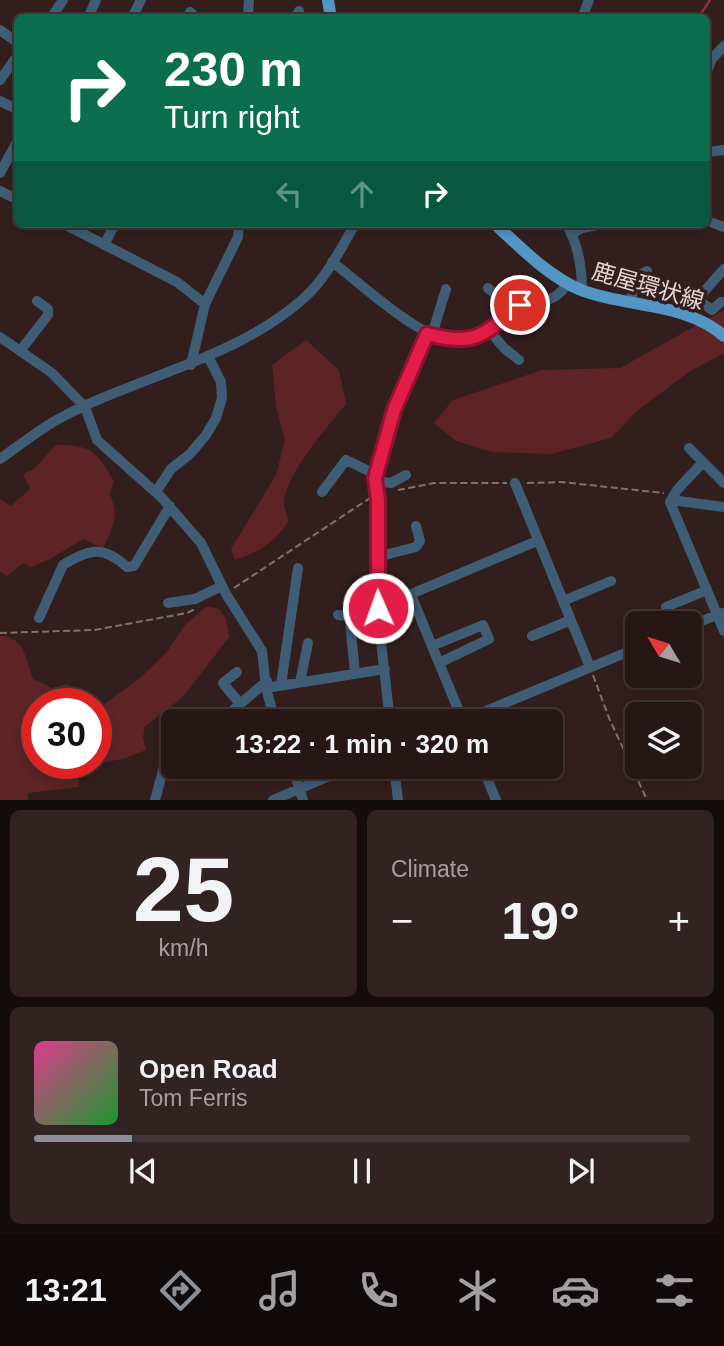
<!DOCTYPE html>
<html lang="en">
<head>
<meta charset="utf-8">
<style>
	body { margin:0; font-family:Arial,"Noto Sans JP",sans-serif; background:#322323; color:#f1f3f6; height:100vh; display:flex; flex-direction:column; font-size:26px; white-space:nowrap }
	* { box-sizing:border-box; margin:0 }
	p { font-size:23px; color:#a49fa1 }
	.icon { flex:none; width:38px; height:38px; fill:none; stroke:currentColor; stroke-width:2; stroke-linecap:round; stroke-linejoin:round }
	.map { position:relative; height:800px; overflow:hidden }
	.drawer { display:flex; flex-direction:column; gap:10px; padding:10px; background:#150c0c; flex:1 }
	.drawer>* { flex:none }
	.top-card { position:absolute; left:14px; top:14px; width:696px; height:214px; border-radius:10px; box-shadow:0 4px 10px #0003,0 0 0 2px #423535; background:#0b6e4f; color:#fff; overflow:hidden }
	.needle { width:46px; rotate:308deg }
	.controls { position:absolute; left:625px; top:611px; display:grid; gap:14px }
	.controls a { display:grid; place-items:center; width:77px; height:77px; border-radius:10px; background:#261616; box-shadow:0 4px 10px #0003,0 0 0 2px #423535; font-size:35px }
	.speed { position:absolute; left:21px; top:688px; display:flex; gap:14px; font-size:35px; font-weight:700; text-align:center }
	.speed>* { display:grid; place-content:center; width:91px; height:91px; border-radius:50%; background:#261616; box-shadow:0 4px 10px #0003,0 0 0 2px #423535; line-height:1 }
	.speed .limit { border:10px solid #d22; background:#fff; color:#111 }
	.pin { position:absolute; display:grid; place-items:center; width:60px; height:60px; color:#fff; margin:-30px; border:4px solid #fff; border-radius:50%; box-shadow:0 2px 7px #0007 }
	.me { position:absolute; width:77px; margin:-38px; rotate:358deg; stroke-linejoin:round; filter:drop-shadow(0 0 5px #0008) }
	.turn { display:flex; align-items:center; gap:24px; height:147px; padding:0 35px; font-size:32px }
	.turn .icon { width:91px; height:91px; stroke-width:2.5 }
	.turn b { display:block; font-size:49px; line-height:60px }
	.lanes { display:flex; align-items:center; height:66px; padding:0 35px; background:#0003; justify-content:center; gap:35px; direction:ltr }
	.lanes .off { opacity:.35 }
	.big { font-size:52px; font-weight:700; line-height:1.1 }
	.drawer .card { flex:1; display:flex; flex-direction:column; justify-content:center; gap:10px; min-width:0; padding:0 24px; border-radius:10px; background:#322323 }
	.drawer .dial { align-items:center; gap:0 }
	.dial b { font-size:91px; line-height:1 }
	.song { display:flex; align-items:center; gap:21px }
	.cover { width:84px; height:84px; border-radius:10px; background:linear-gradient(135deg,hsl(330 70% 55%),hsl(130 70% 35%)) }
	.played { height:7px; border-radius:4px; background:linear-gradient(90deg,#8c9099 15%,#423535 15%) }
	.keys { display:flex; justify-content:space-around; direction:ltr }
	.heat { display:flex; justify-content:space-between; align-items:center; font-size:38px; direction:ltr }
	.drawer .tiles { flex:1; display:grid; gap:10px; grid-template-columns:1fr 1fr }
	.card:last-child { grid-column:span 2 }
	.trip { position:absolute; left:161px; top:709px; width:402px; height:70px; border-radius:10px; background:#261616; box-shadow:0 4px 10px #0003,0 0 0 2px #423535; font-weight:700; line-height:70px; text-align:center }
	.tab-bar { display:flex; height:112px; justify-content:space-around; align-items:center; background:#0f0909; color:#a49fa1 }
	.tab-bar .icon { width:49px; height:49px }
	.tab-bar .on { color:#8c9099 }
	.tab-bar b { font-size:32px; color:#f1f3f6 }
	.map>svg:first-child { display:block }
</style>
</head>
<body>
<div class="map">
<svg width="724" height="800" viewBox="0 0 724 800">
	<rect width="100%" height="100%" fill="#331e1e"/>
	<path fill="#5e2324" fill-rule="evenodd" d="M 724,310 L 724,353 L 689,372 L 638,410 L 611,438 L 551,454 L 492,452 L 456,441 L 434,423 L 453,400 L 542,370 L 620,368 Z
		M 306,340 L 339,370 L 346,404 C 328,426 284,476 284,503 C 284,508 287,515 289,520 C 276,542 259,552 235,560 L 231,549 L 276,475 L 285,440 L 276,406 L 272,365 Z
		M 56,445 C 92,445 96,451 114,481 L 109,494 C 121,513 112,529 103,548 L 83,539 L 50,559 L 31,567 L 23,563 L 7,576 L 0,572 L 0,499 L 11,506 L 30,489 L 23,474 L 34,469 Z
		M 207,606 L 219,609 L 226,619 L 229,637 L 183,697 L 145,726 L 143,737 L 146,750 L 123,759 L 88,765 L 78,775 L 79,787 L 28,793 L 28,800 L 0,800 L 0,636 C 24,636 26,659 33,679 L 52,688 L 67,684 L 103,705 L 140,678 L 167,652 L 185,625 ZM 37,704 L 96,704 L 96,763 L 37,763 Z"/>
	<g fill="none" stroke-linecap="round" stroke-linejoin="round">
		<path stroke="#883336" stroke-width="2.5" d="M 698,18 L 710,0"/>
		<path stroke="#82706f" stroke-width="2" stroke-dasharray="7 3.5" stroke-linecap="butt" d="M 527,483 L 561,482 L 664,493
			M 398,490 L 434,483 L 507,483
			M 234,588 L 370,498
			M 0,633 L 94,630 L 187,613 L 195,609
			M 593,675 L 609,718 L 647,800"/>
		<path stroke="#3f5e75" stroke-width="10" d="M 190,12 L 197,18
			M 51,18 L 63,0
			M 88,18 L 96,0
			M 132,18 L 141,0
			M 168,18 L 168,17
			M 248,18 L 249,0
			M 295,18 L 299,11
			M 582,18 L 589,0
			M 0,30 L 18,43
			M 707,71 L 712,59 L 724,46
			M 0,80 L 18,55
			M 0,101 L 18,110
			M 707,152 L 724,150
			M 0,173 L 18,140
			M 0,191 L 18,200
			M 713,223 L 724,227
			M 64,224 L 177,282 L 205,304
			M 566,224 C 578,242 582,269 582,290
			M 571,234 L 582,228 L 602,224
			M 104,245 L 115,224
			M 332,262 C 364,285 428,350 469,341 C 488,336 501,317 517,307 C 537,294 549,311 568,283
			M 488,288 L 513,310
			M 697,299 L 712,310 L 721,302
			M 630,303 L 636,277 L 647,271
			M 684,314 L 724,269
			M 489,330 L 504,348 L 519,360
			M 432,335 L 446,289
			M 0,337 L 52,373 L 85,407 L 97,440 L 162,498 L 201,543 L 226,594 L 262,651 L 266,688 L 275,721
			M 20,351 L 48,315 L 48,309 L 37,301
			M 191,365 L 205,304 L 238,237 L 239,225 L 237,224
			M 689,448 L 703,462 L 677,490 L 670,502 L 724,631
			M 0,459 C 17,447 35,433 53,422 C 134,376 231,362 303,299 C 325,280 341,249 355,224
			M 703,462 L 724,483
			M 375,481 L 391,483 L 406,475
			M 515,483 L 590,667
			M 156,492 L 171,469 L 190,454 L 206,435 L 216,418 L 222,398 L 221,382 L 208,356
			M 322,492 L 346,460 L 375,474
			M 671,500 L 724,507
			M 377,557 L 416,547 L 420,541 L 416,526
			M 411,595 L 463,721
			M 563,601 L 611,581
			M 168,603 L 195,599 L 222,586
			M 666,607 L 707,590
			M 378,608 L 537,541
			M 338,615 L 379,620
			M 39,618 L 63,565 C 89,549 103,545 127,567 L 134,566 L 170,506
			M 350,622 L 355,673
			M 690,626 L 721,613
			M 532,636 L 571,620
			M 432,646 L 483,625 L 489,639 L 439,663
			M 630,651 L 637,667
			M 237,672 L 223,683 L 240,704
			M 641,676 L 644,683
			M 300,682 L 308,643
			M 281,685 L 298,568
			M 266,688 L 385,669
			M 220,721 L 267,681
			M 390,721 L 376,598 L 378,500 L 375,477 L 394,410 L 427,334
			M 462,721 L 637,648
			M 292,766 L 303,800
			M 394,766 L 398,800
			M 482,766 L 496,800
			M 155,800 L 164,767 L 173,759
			M 273,800 L 353,766"/>
		<path stroke="#5395c5" stroke-width="12" d="M 328,0 L 331,18
			M 495,224 C 521,248 548,276 581,290 C 628,308 685,302 724,336"/>
	</g>
	<g fill="none" stroke-linecap="round" stroke-linejoin="round">
		<defs>
			<path id="route" d="M 378,608 L 378,500 L 375,478 L 394,410 L 427,334 C 476,347 483,335 520,305"/>
		</defs>
		<use href="#route" stroke="#92132f" stroke-width="18"/>
		<use href="#route" stroke="#e11d48" stroke-width="12"/>
	</g>
	<g text-anchor="middle" dominant-baseline="central" stroke-width="7" stroke-linejoin="round" paint-order="stroke">
		<g font-size="23" fill="#e5d6d5" stroke="#331e1e">
			<text transform="translate(648 286) rotate(16)">鹿屋環状線</text>
		</g>
	</g>
</svg>
<div class="controls">
<a><svg class="needle" viewBox="-14 -14 28 28"><path d="M0-13l5 13h-10z" fill="#e53935"/><path d="M0 13l5-13h-10z" fill="#a49fa1"/></svg></a>
<a><svg class="icon" aria-label="layers" viewBox="0 0 24 24"><path d="M12 4l9 5-9 5-9-5zM3 14l9 5 9-5"/></svg></a>
</div>
<div class="speed"><div class="limit">30</div></div>
<div class="pin" style="left:520px;top:305px;background:#d93025"><svg class="icon" aria-label="arrive" viewBox="0 0 24 24"><path d="M6 21V4h12l-3 4 3 4H6"/></svg></div>
<svg class="me" style="left:378px;top:608px" viewBox="-20 -20 40 40"><circle r="17" fill="#e11d48" stroke="#fff" stroke-width="3"/><path d="M0-11L8 9 0 5-8 9z" fill="#fff"/></svg>
<div class="trip">13:22 · 1 min · 320 m</div>
<div class="top-card">
<div class="turn"><svg class="icon" aria-label="right" viewBox="0 0 24 24"><path d="M7 20v-9h11M14 6l5 5-5 5"/></svg><div><b>230 m</b>Turn right</div></div>
<div class="lanes"><svg class="icon off" aria-label="left" viewBox="0 0 24 24"><path d="M17 20v-9H6M10 6l-5 5 5 5"/></svg><svg class="icon off" aria-label="ahead" viewBox="0 0 24 24"><path d="M12 20V5M6 11l6-6 6 6"/></svg><svg class="icon" aria-label="right" viewBox="0 0 24 24"><path d="M7 20v-9h11M14 6l5 5-5 5"/></svg></div>
</div>
</div>
<section class="drawer">
<div class="tiles">
<div class="card dial"><b>25</b><p>km/h</p></div>
<div class="card"><p>Climate</p>
<div class="heat"><a>−</a><b class="big">19°</b><a>+</a></div>
</div>
<div class="card">
<div class="song"><i class="cover"></i><div><b>Open Road</b><p>Tom Ferris</p></div></div>
<div class="played"></div>
<div class="keys"><svg class="icon" aria-label="previous" viewBox="0 0 24 24"><path d="M18 5L8 12l10 7zM5 5v14"/></svg><svg class="icon" aria-label="pause" viewBox="0 0 24 24"><path d="M8 5v14M16 5v14"/></svg><svg class="icon" aria-label="next" viewBox="0 0 24 24"><path d="M6 5l10 7-10 7zM19 5v14"/></svg></div>
</div>
</div>
</section>
<nav class="tab-bar">
<b>13:21</b>
<svg class="icon on" aria-label="directions" viewBox="0 0 24 24"><path d="M12 3l9 9-9 9-9-9zM9 14v-3h6M13 9l2 2-2 2"/></svg>
<svg class="icon" aria-label="music" viewBox="0 0 24 24"><path d="M9 18V5l10-2v13"/><circle cx="6" cy="18" r="3"/><circle cx="16" cy="16" r="3"/></svg>
<svg class="icon" aria-label="phone" viewBox="0 0 24 24"><path d="M5 4h4l2 5-3 2q2 4 5 5l2-3 5 2v4C11 20 4 13 5 4z"/></svg>
<svg class="icon" aria-label="climate" viewBox="0 0 24 24"><path d="M12 3v18M4 7l16 10M4 17L20 7"/></svg>
<svg class="icon" aria-label="car" viewBox="0 0 24 24"><path d="M5 17H2v-5l4-1 3-4h7l3 4 3 1v5h-3M9 17h6M6 11h13"/><circle cx="7" cy="17" r="2"/><circle cx="17" cy="17" r="2"/></svg>
<svg class="icon" aria-label="filters" viewBox="0 0 24 24"><path d="M4 7h16M4 17h16"/><circle cx="9" cy="7" r="2"/><circle cx="15" cy="17" r="2"/></svg>
</nav>
</body>
</html>
